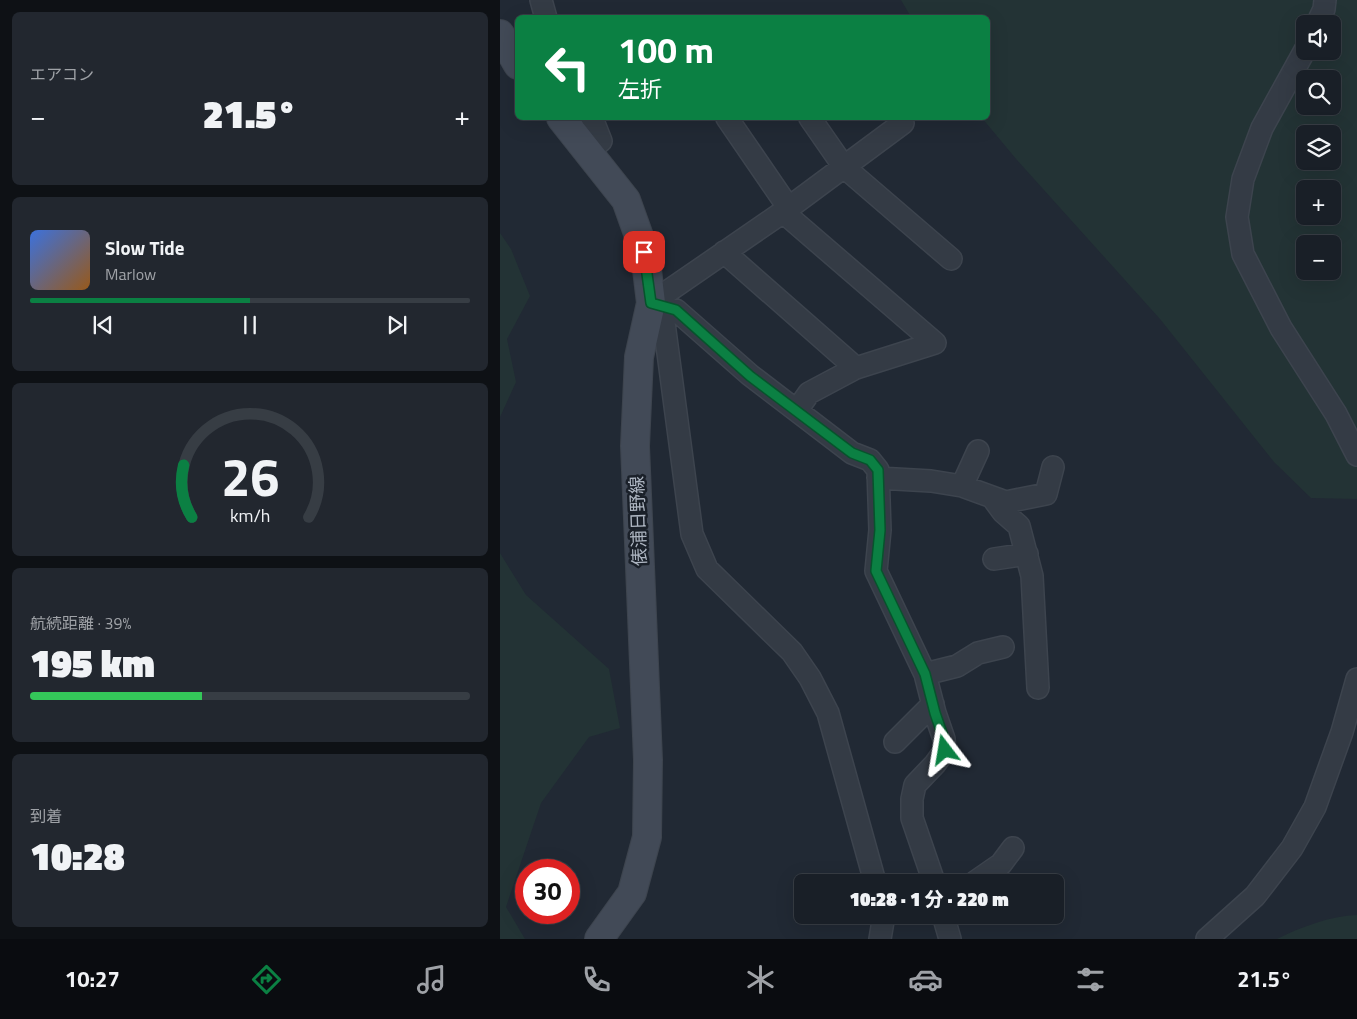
<!DOCTYPE html>
<html lang="ja">
<head>
<meta charset="utf-8">
<style>
	body { margin:0; font-family:"Titillium Web","Noto Sans JP",sans-serif; background:#22272f; color:#f1f3f6; height:100vh; display:flex; flex-direction:column; font-size:19px; white-space:nowrap }
	* { box-sizing:border-box; margin:0 }
	p { font-size:16px; color:#9fa2a7 }
	.icon { flex:none; width:28px; height:28px; fill:none; stroke:currentColor; stroke-width:2; stroke-linecap:round; stroke-linejoin:round }
	.map { position:relative; flex:1; overflow:hidden }
	.sheet { display:flex; flex-direction:column; gap:12px; padding:12px; background:#0e1115; width:500px }
	.sheet>* { flex:none }
	.hud { position:absolute; left:15px; top:15px; width:475px; height:105px; border-radius:8px; box-shadow:0 5px 20px #0002,0 0 0 1px #373d44; background:#0b8043; color:#fff; overflow:hidden }
	.fabs { position:absolute; left:796px; top:15px; display:grid; gap:10px }
	.fabs a { display:grid; place-items:center; width:45px; height:45px; border-radius:8px; background:#191f27; box-shadow:0 5px 20px #0002,0 0 0 1px #373d44; font-size:25px }
	.speed { position:absolute; left:15px; top:859px; display:flex; gap:10px; font-size:25px; font-weight:700; text-align:center }
	.speed>* { display:grid; place-content:center; width:65px; height:65px; border-radius:50%; background:#191f27; box-shadow:0 5px 20px #0002,0 0 0 1px #373d44; line-height:1 }
	.speed .limit { border:8px solid #d22; background:#fff; color:#111 }
	.pin { position:absolute; display:grid; place-items:center; width:42px; height:42px; color:#fff; margin:-21px; border-radius:10px; box-shadow:0 2px 8px #0006 }
	.me { position:absolute; width:55px; margin:-28px; rotate:346deg; stroke-linejoin:round; filter:drop-shadow(0 0 4px #0008) }
	.turn { display:flex; align-items:center; gap:18px; height:105px; padding:0 20px; font-size:22px }
	.turn .icon { width:65px; height:65px; stroke-width:2.5 }
	.turn b { display:block; font-size:35px; line-height:42px }
	.big { font-size:38px; font-weight:800; line-height:1.1 }
	.sheet .card { flex:1; display:flex; flex-direction:column; justify-content:center; gap:8px; min-width:0; padding:0 18px; border-radius:8px; background:#22272f }
	.sheet .dial { align-items:center; gap:0 }
	.dial svg { height:130px; overflow:visible; fill:none; stroke:#373d44; stroke-width:7; stroke-linecap:round; text-anchor:middle }
	.dial text { fill:#f1f3f6; stroke:none }
	.song { display:flex; align-items:center; gap:15px }
	.cover { width:60px; height:60px; border-radius:8px; background:linear-gradient(135deg,hsl(220 70% 55%),hsl(30 70% 35%)) }
	.played { height:5px; border-radius:2px; background:linear-gradient(90deg,#0b8043 50%,#373d44 50%) }
	.keys { display:flex; justify-content:space-around; direction:ltr }
	.heat { display:flex; justify-content:space-between; align-items:center; font-size:28px; direction:ltr }
	.charge { height:8px; border-radius:4px; background:linear-gradient(90deg,#34c759 39%,#373d44 0) }
	.trip { position:absolute; left:294px; top:874px; width:270px; height:50px; border-radius:8px; background:#191f27; box-shadow:0 5px 20px #0002,0 0 0 1px #373d44; font-weight:800; line-height:50px; text-align:center }
	.dock { display:flex; height:80px; justify-content:space-around; align-items:center; background:#0a0c10; color:#9fa2a7 }
	.dock .icon { width:35px; height:35px }
	.dock .active { color:#0b8043 }
	.dock b { font-size:22px; color:#f1f3f6 }
	main { display:flex; flex:1; min-height:0 }
	.map>svg:first-child { display:block }
</style>
</head>
<body>
<main>
<section class="sheet">
<div class="card"><p>エアコン</p>
<div class="heat"><a>−</a><b class="big">21.5°</b><a>+</a></div>
</div>
<div class="card">
<div class="song"><i class="cover"></i><div><b>Slow Tide</b><p>Marlow</p></div></div>
<div class="played"></div>
<div class="keys"><svg class="icon" aria-label="previous" viewBox="0 0 24 24"><path d="M18 5L8 12l10 7zM5 5v14"/></svg><svg class="icon" aria-label="pause" viewBox="0 0 24 24"><path d="M8 5v14M16 5v14"/></svg><svg class="icon" aria-label="next" viewBox="0 0 24 24"><path d="M6 5l10 7-10 7zM19 5v14"/></svg></div>
</div>
<div class="card dial"><svg viewBox="0 0 100 80">
<path d="M14 69A42 42 0 1 1 86 69"/>
<path d="M14 69A42 42 0 0 1 9 37" stroke="#0b8043"/>
<text x="50" y="56" font-size="32" font-weight="700">26</text>
<text x="50" y="72" font-size="11">km/h</text>
</svg></div>
<div class="card"><p>航続距離 · 39%</p><b class="big">195 km</b><div class="charge"></div></div>
<div class="card"><p>到着</p><b class="big">10:28</b></div>
</section>
<div class="map">
<svg width="857" height="939" viewBox="0 0 857 939">
	<rect width="100%" height="100%" fill="#212934"/>
	<path fill="#233335" fill-rule="evenodd" d="M 401,0 L 857,0 L 857,499 L 811,498 L 774,462 L 660,319 L 517,160 L 482,118 L 488,118 L 488,18 L 411,17 ZM 805,24 L 832,24 L 832,51 L 805,51 ZM 805,79 L 832,79 L 832,106 L 805,106 ZM 805,134 L 832,134 L 832,161 L 805,161 ZM 805,189 L 832,189 L 832,216 L 805,216 ZM 805,244 L 832,244 L 832,271 L 805,271 Z
		M 0,233 L 11,249 L 30,296 L 7,339 L 16,382 L 0,417 Z
		M 0,553 L 26,595 L 109,669 L 120,728 L 89,737 L 41,803 L 6,907 L 25,939 L 0,939 Z
		M 857,915 L 857,939 L 777,939 C 801,927 830,916 857,915 Z"/>
	<g fill="none" stroke-linecap="round" stroke-linejoin="round">
		<defs>
			<path id="street" d="M 41,0 L 46,18
				M 817,24 L 824,9 L 825,0
				M 805,50 L 762,128 L 743,179 L 737,217 L 743,254 L 781,328 L 836,414 L 857,455
				M 227,118 L 288,207
				M 310,118 L 344,167 L 451,259
				M 88,151 L 101,141 L 92,118
				M 283,212 L 435,343 L 356,368 L 309,393 L 297,410
				M 224,252 L 356,368
				M 151,303 L 176,310 L 250,375 L 352,453 L 370,460 L 378,470 L 380,530 L 376,571 L 425,674 L 435,713 L 444,739 L 445,750 L 435,764 L 415,785 L 412,799 L 412,818 L 434,882
				M 151,303 L 164,323 L 192,534 L 207,569 L 292,652 L 310,678 L 328,713 L 375,882
				M 151,303 L 283,212 L 403,123
				M 378,478 L 431,481 L 462,486 L 506,502 L 546,494 L 553,467
				M 462,486 L 478,451
				M 492,497 L 503,512 L 519,526 L 532,576 L 538,688
				M 494,559 L 527,554
				M 425,674 L 457,666 L 478,653 L 503,647
				M 395,742 L 433,704
				M 475,882 L 501,864 L 513,848
				M 443,915 L 450,939
				M 380,939 L 384,915
				M 707,939 L 755,896 L 792,848 L 815,807 L 842,732 L 857,679"/>
			<path id="secondary" d="M 0,34 L 18,65
				M 61,118 L 126,200 L 145,253 L 151,303 L 139,357 L 135,446 L 148,760 L 147,837 L 132,893 L 99,939"/>
		</defs>
		<use href="#street" stroke="#3d444e" stroke-width="24"/>
		<use href="#secondary" stroke="#3d444e" stroke-width="30"/>
		<use href="#street" stroke="#343b45" stroke-width="21"/>
		<use href="#secondary" stroke="#424a57" stroke-width="28"/>
	</g>
	<g fill="none" stroke-linecap="round" stroke-linejoin="round">
		<defs>
			<path id="route" d="M 144,252 L 151,303 L 176,310 L 250,376 L 352,453 L 370,460 L 378,470 L 380,530 L 376,571 L 425,674 L 435,713 L 444,739 L 445,750"/>
		</defs>
		<use href="#route" stroke="#07532c" stroke-width="12"/>
		<use href="#route" stroke="#0b8043" stroke-width="9"/>
	</g>
	<g text-anchor="middle" dominant-baseline="central" stroke-width="5" stroke-linejoin="round" paint-order="stroke">
		<g font-size="18" fill="#aeb6c2" stroke="#1a2029">
			<text transform="translate(138 521) rotate(-92)">俵浦日野線</text>
		</g>
	</g>
</svg>
<div class="fabs">
<a><svg class="icon" aria-label="sound" viewBox="0 0 24 24"><path d="M4 9h4l5-4v14l-5-4H4zM17 9q2 3 0 6"/></svg></a>
<a><svg class="icon" aria-label="search" viewBox="0 0 24 24"><circle cx="10" cy="10" r="6"/><path d="M15 15l6 6"/></svg></a>
<a><svg class="icon" aria-label="layers" viewBox="0 0 24 24"><path d="M12 4l9 5-9 5-9-5zM3 14l9 5 9-5"/></svg></a>
<a>+</a>
<a>−</a>
</div>
<div class="speed"><div class="limit">30</div></div>
<div class="pin" style="left:144px;top:252px;background:#d93025"><svg class="icon" aria-label="arrive" viewBox="0 0 24 24"><path d="M6 21V4h12l-3 4 3 4H6"/></svg></div>
<svg class="me" style="left:445px;top:750px" viewBox="-20 -20 40 40"><path d="M0-17L14 15 0 8-14 15z" fill="#0b8043" stroke="#fff" stroke-width="4"/></svg>
<div class="trip">10:28 · 1 分 · 220 m</div>
<div class="hud">
<div class="turn"><svg class="icon" aria-label="left" viewBox="0 0 24 24"><path d="M17 20v-9H6M10 6l-5 5 5 5"/></svg><div><b>100 m</b>左折</div></div>
</div>
</div>
</main>
<nav class="dock">
<b>10:27</b>
<svg class="icon active" aria-label="directions" viewBox="0 0 24 24"><path d="M12 3l9 9-9 9-9-9zM9 14v-3h6M13 9l2 2-2 2"/></svg>
<svg class="icon" aria-label="music" viewBox="0 0 24 24"><path d="M9 18V5l10-2v13"/><circle cx="6" cy="18" r="3"/><circle cx="16" cy="16" r="3"/></svg>
<svg class="icon" aria-label="phone" viewBox="0 0 24 24"><path d="M5 4h4l2 5-3 2q2 4 5 5l2-3 5 2v4C11 20 4 13 5 4z"/></svg>
<svg class="icon" aria-label="climate" viewBox="0 0 24 24"><path d="M12 3v18M4 7l16 10M4 17L20 7"/></svg>
<svg class="icon" aria-label="car" viewBox="0 0 24 24"><path d="M5 17H2v-5l4-1 3-4h7l3 4 3 1v5h-3M9 17h6M6 11h13"/><circle cx="7" cy="17" r="2"/><circle cx="17" cy="17" r="2"/></svg>
<svg class="icon" aria-label="filters" viewBox="0 0 24 24"><path d="M4 7h16M4 17h16"/><circle cx="9" cy="7" r="2"/><circle cx="15" cy="17" r="2"/></svg>
<b>21.5°</b>
</nav>
</body>
</html>
